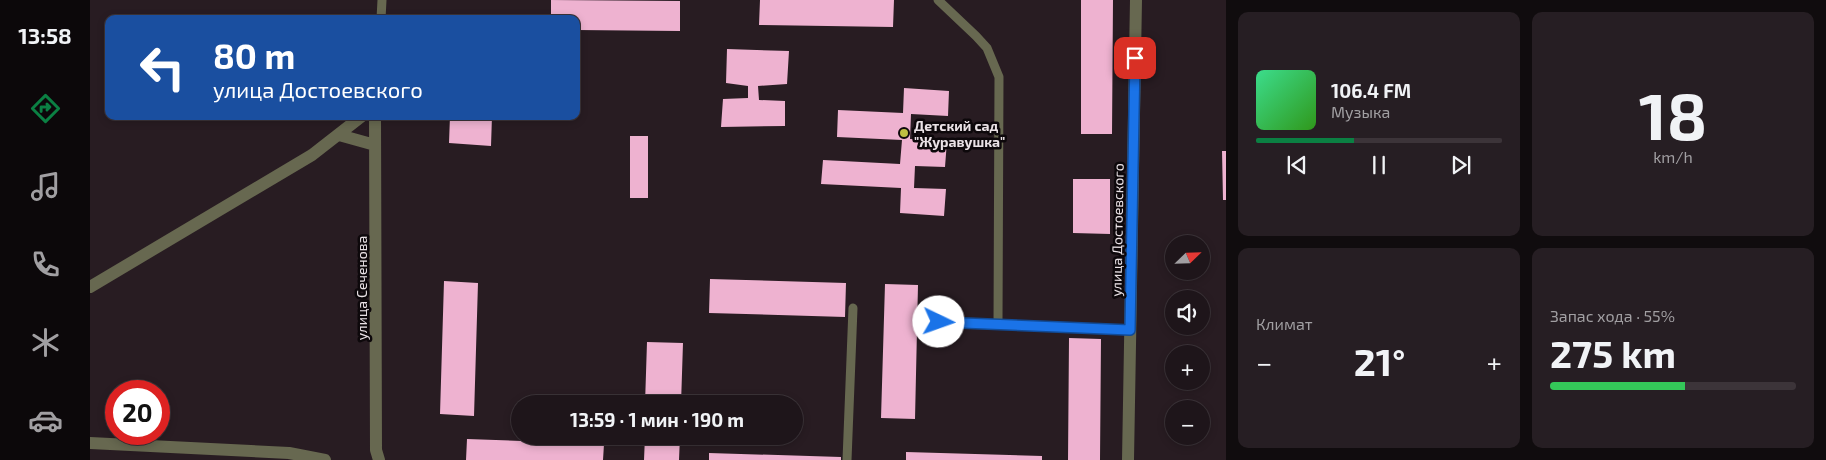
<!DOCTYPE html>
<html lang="ru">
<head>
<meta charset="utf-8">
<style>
	body { margin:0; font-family:"Exo 2",sans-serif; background:#261e23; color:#f1f3f6; height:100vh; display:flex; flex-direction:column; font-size:19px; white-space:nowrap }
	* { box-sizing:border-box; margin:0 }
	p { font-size:16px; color:#a19fa2 }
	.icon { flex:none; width:28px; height:28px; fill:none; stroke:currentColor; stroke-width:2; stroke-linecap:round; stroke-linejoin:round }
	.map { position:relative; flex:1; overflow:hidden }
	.sheet { display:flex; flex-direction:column; gap:12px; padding:12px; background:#100c0e; width:600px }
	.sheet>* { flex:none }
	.banner { position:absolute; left:15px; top:15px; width:475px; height:105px; border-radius:10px; box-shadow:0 2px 8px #0003,0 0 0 1px #3c3439; background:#1a4fa0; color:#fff; overflow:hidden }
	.needle { width:32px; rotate:67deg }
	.buttons { position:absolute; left:1075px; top:235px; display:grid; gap:10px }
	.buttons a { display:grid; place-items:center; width:45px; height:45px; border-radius:50%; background:#1e151a; box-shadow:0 2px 8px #0003,0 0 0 1px #3c3439; font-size:25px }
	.speed { position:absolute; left:15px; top:380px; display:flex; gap:10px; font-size:25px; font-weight:700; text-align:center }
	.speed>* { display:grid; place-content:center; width:65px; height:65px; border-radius:50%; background:#1e151a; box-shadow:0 2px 8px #0003,0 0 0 1px #3c3439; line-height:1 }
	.speed .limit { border:8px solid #d22; background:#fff; color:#111 }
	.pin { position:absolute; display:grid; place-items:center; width:42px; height:42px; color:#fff; margin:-21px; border-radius:10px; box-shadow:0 2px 8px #0006 }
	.me { position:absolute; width:55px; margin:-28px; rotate:93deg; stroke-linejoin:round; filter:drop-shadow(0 0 4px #0008) }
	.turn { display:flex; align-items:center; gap:18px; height:105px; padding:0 25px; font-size:22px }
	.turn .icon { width:65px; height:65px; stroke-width:2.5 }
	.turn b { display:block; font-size:35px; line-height:42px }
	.big { font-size:38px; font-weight:700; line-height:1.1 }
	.sheet .tile { flex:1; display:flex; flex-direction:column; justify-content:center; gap:8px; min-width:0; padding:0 18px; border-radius:10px; background:#261e23 }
	.sheet .dial { align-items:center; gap:0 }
	.dial b { font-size:65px; line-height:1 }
	.song { display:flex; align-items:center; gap:15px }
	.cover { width:60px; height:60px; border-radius:8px; background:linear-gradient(135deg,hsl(150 70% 55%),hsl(110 70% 35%)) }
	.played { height:5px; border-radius:2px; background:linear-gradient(90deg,#0b8043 40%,#3c3439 40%) }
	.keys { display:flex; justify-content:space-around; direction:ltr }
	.heat { display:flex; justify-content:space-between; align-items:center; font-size:28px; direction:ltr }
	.charge { height:8px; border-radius:4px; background:linear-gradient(90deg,#34c759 55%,#3c3439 0) }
	.sheet .tiles { flex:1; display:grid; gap:12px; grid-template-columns:repeat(2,1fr) }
	.trip { position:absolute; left:421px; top:395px; width:292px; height:50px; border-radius:25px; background:#1e151a; box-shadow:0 2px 8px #0003,0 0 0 1px #3c3439; font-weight:700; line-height:50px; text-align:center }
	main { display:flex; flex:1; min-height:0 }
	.tabs { display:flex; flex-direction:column; width:90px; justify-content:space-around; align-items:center; background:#0c080a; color:#a19fa2 }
	.tabs .icon { width:35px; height:35px }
	.tabs .selected { color:#0b8043 }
	.tabs b { font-size:22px; color:#f1f3f6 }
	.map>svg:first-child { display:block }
</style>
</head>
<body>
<main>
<nav class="tabs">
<b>13:58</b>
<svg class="icon selected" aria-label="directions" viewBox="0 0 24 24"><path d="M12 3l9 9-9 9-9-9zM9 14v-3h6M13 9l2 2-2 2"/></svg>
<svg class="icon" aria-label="music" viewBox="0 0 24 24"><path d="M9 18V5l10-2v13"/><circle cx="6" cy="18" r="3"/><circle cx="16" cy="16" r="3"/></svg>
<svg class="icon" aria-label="phone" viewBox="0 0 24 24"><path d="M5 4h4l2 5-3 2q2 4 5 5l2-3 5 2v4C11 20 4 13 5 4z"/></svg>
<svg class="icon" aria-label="climate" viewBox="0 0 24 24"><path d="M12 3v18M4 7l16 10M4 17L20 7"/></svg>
<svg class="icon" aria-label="car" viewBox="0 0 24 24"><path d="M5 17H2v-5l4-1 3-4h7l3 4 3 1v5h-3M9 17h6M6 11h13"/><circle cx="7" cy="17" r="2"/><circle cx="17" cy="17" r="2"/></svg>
</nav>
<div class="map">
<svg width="1136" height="460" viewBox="0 0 1136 460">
	<rect width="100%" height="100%" fill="#281c22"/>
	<path fill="#eeb2d0" d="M 461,0 L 590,1 L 590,31 L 486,30 L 486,19 L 461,19 Z
		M 670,0 L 804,0 L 803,27 L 669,25 Z
		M 991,0 L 1023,0 L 1022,134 L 991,134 Z
		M 637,49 L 699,51 L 697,84 L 668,86 L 669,100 L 695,101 L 695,126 L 631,127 L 633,99 L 658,98 L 658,86 L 636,83 Z
		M 814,88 L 859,91 L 858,116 L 821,114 L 820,139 L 857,141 L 855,167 L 825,166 L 824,188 L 856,189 L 854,216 L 810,213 L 811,188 L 731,184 L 733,160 L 810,164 L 812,140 L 747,137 L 748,110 L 813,113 Z
		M 360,116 L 402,116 L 401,146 L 359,143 Z
		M 540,136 L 558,136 L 558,198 L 540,198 Z
		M 1132,151 L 1136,151 L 1136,200 L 1133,200 Z
		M 983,179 L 1020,179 L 1020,234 L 983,233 Z
		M 620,279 L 756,283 L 755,317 L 619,313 Z
		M 354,281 L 388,283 L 384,416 L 350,414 Z
		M 795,284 L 828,285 L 825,419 L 791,418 Z
		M 979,338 L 1011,339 L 1010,460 L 978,460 Z
		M 557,342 L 593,343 L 591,404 L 555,404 Z
		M 555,436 L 590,436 L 589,460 L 554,460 Z
		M 377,439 L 514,444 L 513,460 L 376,460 Z
		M 816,452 L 952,456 L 952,460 L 816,460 Z
		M 619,453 L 751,457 L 751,460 L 619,460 Z"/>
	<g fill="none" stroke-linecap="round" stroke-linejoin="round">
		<path stroke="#676850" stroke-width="9" d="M 848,0 L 886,36 L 897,48 L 909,77 L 908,324
			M 291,19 L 292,0
			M 849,322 L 1040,330
			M 757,460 L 763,308"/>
		<path stroke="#676850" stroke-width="12" d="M 285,116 L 286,450 L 289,460
			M 249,135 L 285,145
			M 0,287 L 222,155 L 272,116
			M 0,443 L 199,453 L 235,460
			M 1038,460 L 1046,0"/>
	</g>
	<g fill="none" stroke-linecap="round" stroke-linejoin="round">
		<defs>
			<path id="route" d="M 849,322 L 1040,330 L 1045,58"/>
		</defs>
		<use href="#route" stroke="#114b97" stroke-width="12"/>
		<use href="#route" stroke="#1a73e8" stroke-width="9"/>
	</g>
	<circle fill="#bebf42" stroke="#0d080b" stroke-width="2" cx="814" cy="133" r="5"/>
	<g text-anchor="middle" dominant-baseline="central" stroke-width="5" stroke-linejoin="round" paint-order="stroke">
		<g font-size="14" font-weight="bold" fill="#eae2e6" stroke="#0d080b" text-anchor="start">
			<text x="824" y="125">Детский сад<tspan x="824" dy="16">"Журавушка"</tspan></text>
		</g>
		<g font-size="14" fill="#eae2e6" stroke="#0d080b">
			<text transform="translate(1027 230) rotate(-89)">улица Достоевского</text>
			<text transform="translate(271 288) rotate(-90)">улица Сеченова</text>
		</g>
	</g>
</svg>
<div class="buttons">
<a><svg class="needle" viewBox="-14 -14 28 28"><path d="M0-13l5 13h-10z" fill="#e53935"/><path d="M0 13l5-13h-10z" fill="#a19fa2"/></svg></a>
<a><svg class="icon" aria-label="sound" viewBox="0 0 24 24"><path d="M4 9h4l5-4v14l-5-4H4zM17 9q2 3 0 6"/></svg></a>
<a>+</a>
<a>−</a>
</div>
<div class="speed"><div class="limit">20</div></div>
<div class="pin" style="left:1045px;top:58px;background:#d93025"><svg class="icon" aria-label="arrive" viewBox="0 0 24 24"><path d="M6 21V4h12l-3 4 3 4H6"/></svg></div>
<svg class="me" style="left:849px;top:322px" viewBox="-20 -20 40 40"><circle r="19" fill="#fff"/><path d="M0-13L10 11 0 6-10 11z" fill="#1a73e8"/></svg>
<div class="trip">13:59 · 1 мин · 190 m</div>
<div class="banner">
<div class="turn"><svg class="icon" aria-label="left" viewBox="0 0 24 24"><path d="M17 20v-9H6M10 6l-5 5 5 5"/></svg><div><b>80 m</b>улица Достоевского</div></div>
</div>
</div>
<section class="sheet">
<div class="tiles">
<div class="tile">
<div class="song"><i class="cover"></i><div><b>106.4 FM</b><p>Музыка</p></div></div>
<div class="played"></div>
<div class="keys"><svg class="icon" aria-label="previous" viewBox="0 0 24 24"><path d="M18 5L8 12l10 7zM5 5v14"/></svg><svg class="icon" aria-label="pause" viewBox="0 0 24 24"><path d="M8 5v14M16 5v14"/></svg><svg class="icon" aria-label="next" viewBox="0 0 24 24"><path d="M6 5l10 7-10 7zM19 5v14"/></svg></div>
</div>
<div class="tile dial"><b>18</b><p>km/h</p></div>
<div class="tile"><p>Климат</p>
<div class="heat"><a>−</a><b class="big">21°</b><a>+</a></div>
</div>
<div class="tile"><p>Запас хода · 55%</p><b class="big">275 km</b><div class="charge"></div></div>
</div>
</section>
</main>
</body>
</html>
